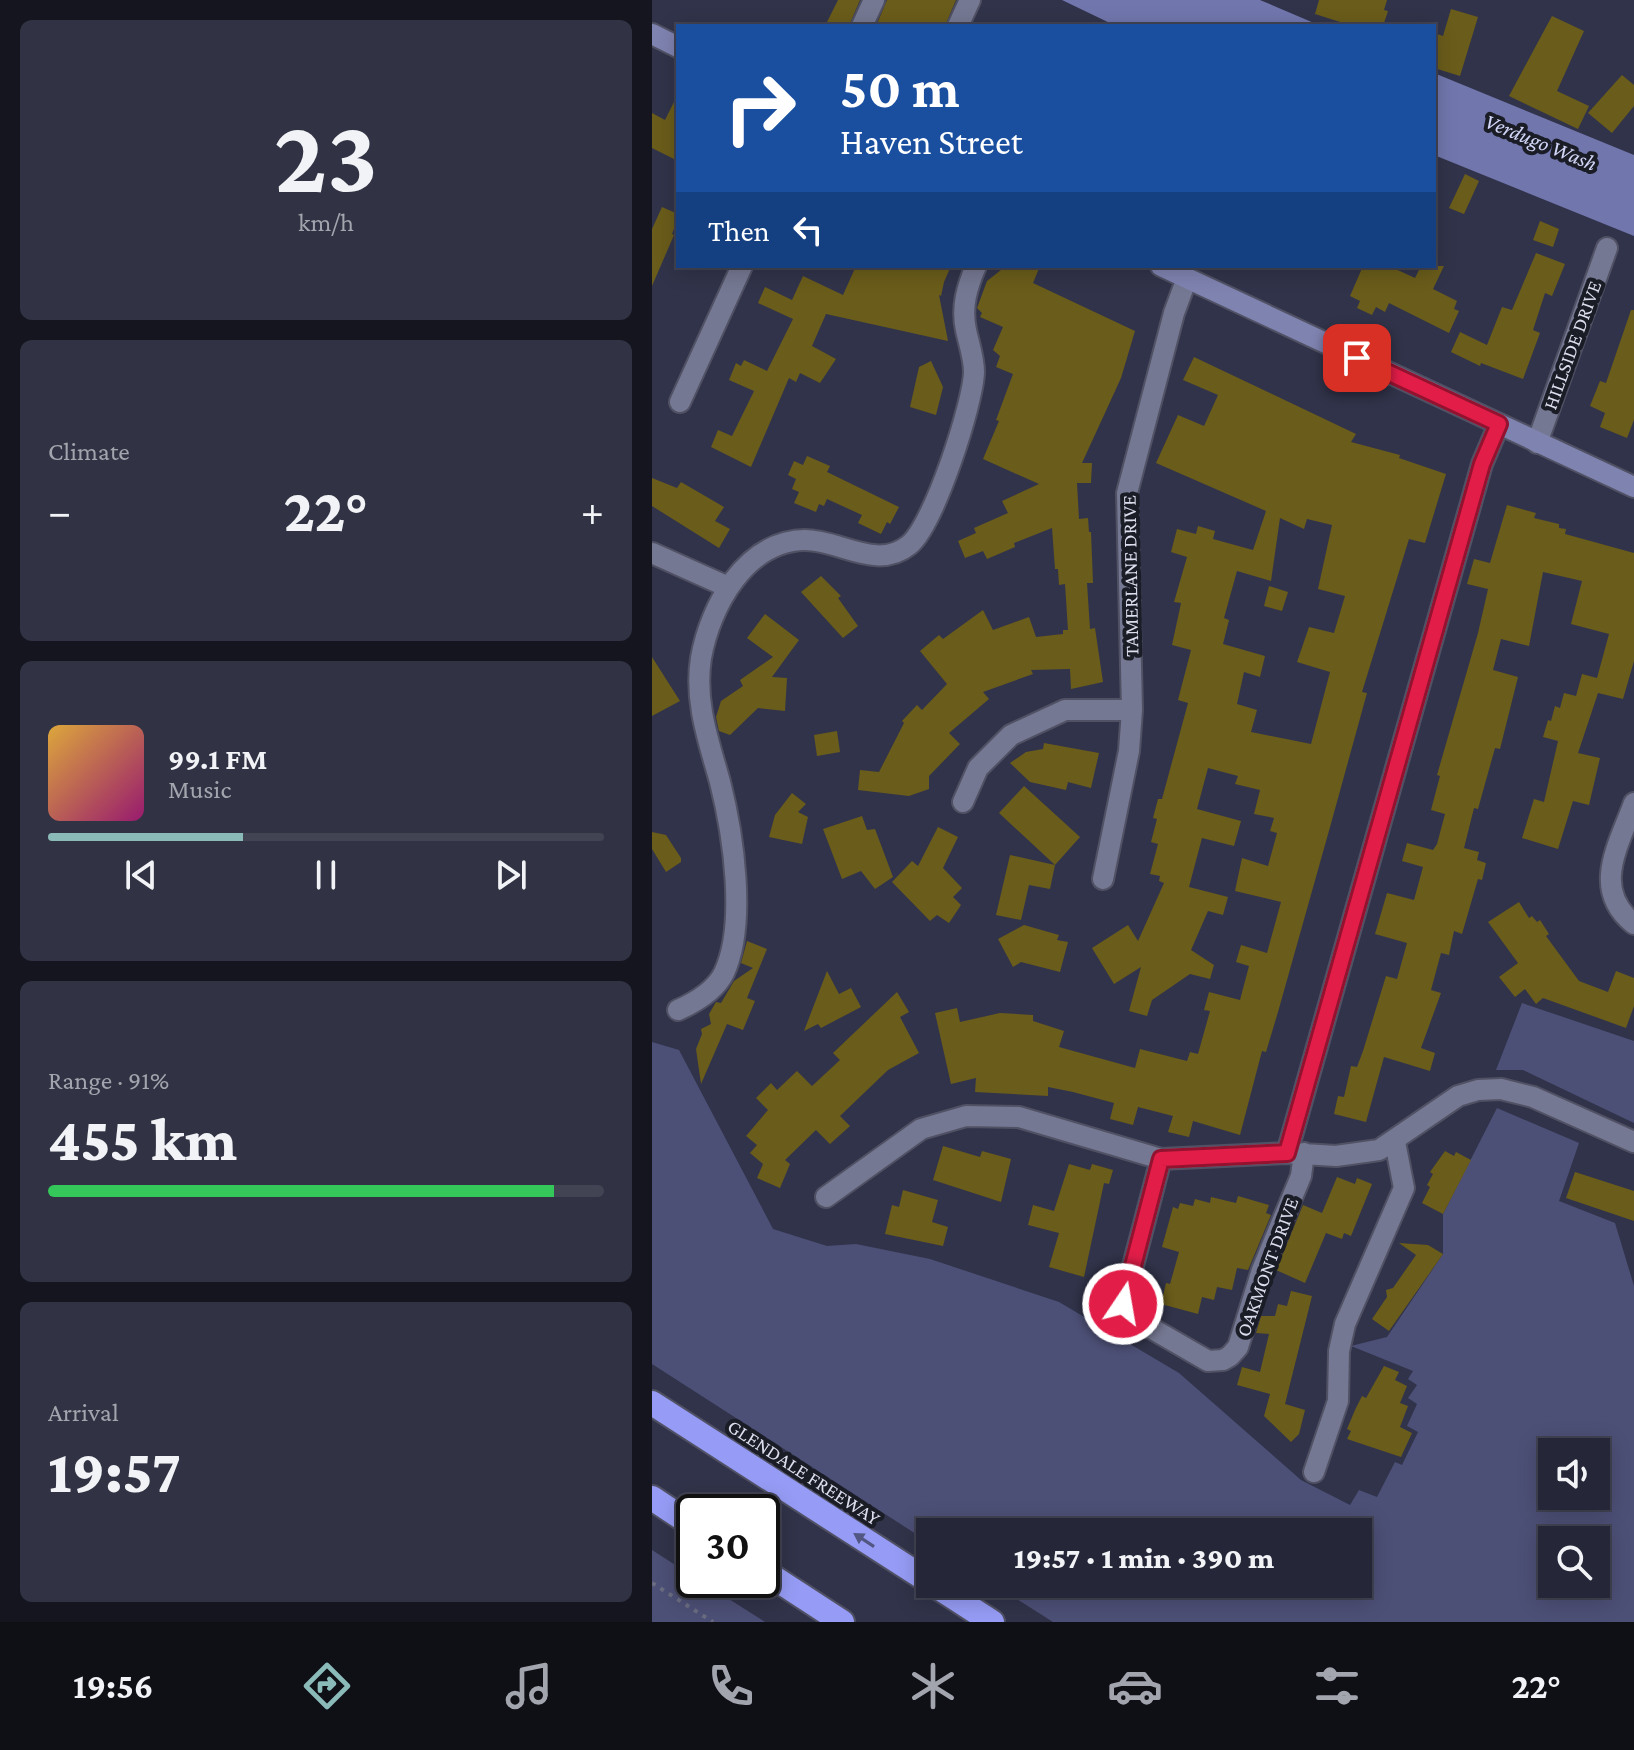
<!DOCTYPE html>
<html lang="en">
<head>
<meta charset="utf-8">
<style>
	body { margin:0; font-family:"Crimson Pro",serif; background:#313243; color:#f1f3f6; height:100vh; display:flex; flex-direction:column; font-size:30px; white-space:nowrap }
	* { box-sizing:border-box; margin:0 }
	p { font-size:26px; color:#a3a5ae }
	.icon { flex:none; width:44px; height:44px; fill:none; stroke:currentColor; stroke-width:2; stroke-linecap:round; stroke-linejoin:round }
	.map { position:relative; flex:1; overflow:hidden }
	.sheet { display:flex; flex-direction:column; gap:20px; padding:20px; background:#14151f; width:652px }
	.sheet>* { flex:none }
	.hud { position:absolute; left:24px; top:24px; width:760px; height:244px; border-radius:0px; box-shadow:0 4px 20px #0003,0 0 0 2px #424353; background:#1a4fa0; color:#fff; overflow:hidden }
	.buttons { position:absolute; left:886px; top:1438px; display:grid; gap:16px }
	.buttons a { display:grid; place-items:center; width:72px; height:72px; border-radius:0px; background:#252638; box-shadow:0 4px 20px #0003,0 0 0 2px #424353; font-size:40px }
	.speed { position:absolute; left:24px; top:1494px; display:flex; gap:16px; font-size:40px; font-weight:700; text-align:center }
	.speed>* { display:grid; place-content:center; width:104px; height:104px; border-radius:50%; background:#252638; box-shadow:0 4px 20px #0003,0 0 0 2px #424353; line-height:1 }
	.speed .limit { border:4px solid #111; border-radius:12px; background:#fff; color:#111 }
	.pin { position:absolute; display:grid; place-items:center; width:68px; height:68px; color:#fff; margin:-34px; border-radius:16px; box-shadow:0 4px 12px #0006 }
	.me { position:absolute; width:88px; margin:-44px; rotate:12deg; stroke-linejoin:round; filter:drop-shadow(0 0 6px #0008) }
	.turn { display:flex; align-items:center; gap:28px; height:168px; padding:0 32px; font-size:36px }
	.turn .icon { width:104px; height:104px; stroke-width:2.5 }
	.turn b { display:block; font-size:56px; line-height:68px }
	.then { display:flex; align-items:center; height:76px; padding:0 32px; background:#0003; gap:16px; font-size:30px }
	.big { font-size:60px; font-weight:800; line-height:1.1 }
	.sheet .widget { flex:1; display:flex; flex-direction:column; justify-content:center; gap:12px; min-width:0; padding:0 28px; border-radius:12px; background:#313243 }
	.sheet .dial { align-items:center; gap:0 }
	.dial b { font-size:104px; line-height:1 }
	.song { display:flex; align-items:center; gap:24px }
	.cover { width:96px; height:96px; border-radius:12px; background:linear-gradient(135deg,hsl(40 70% 55%),hsl(320 70% 35%)) }
	.played { height:8px; border-radius:4px; background:linear-gradient(90deg,#8bbbb9 35%,#424353 35%) }
	.keys { display:flex; justify-content:space-around; direction:ltr }
	.heat { display:flex; justify-content:space-between; align-items:center; font-size:44px; direction:ltr }
	.charge { height:12px; border-radius:6px; background:linear-gradient(90deg,#34c759 91%,#424353 0) }
	.trip { position:absolute; left:264px; top:1518px; width:456px; height:80px; border-radius:0px; background:#252638; box-shadow:0 4px 20px #0003,0 0 0 2px #424353; font-weight:800; line-height:80px; text-align:center }
	.menu { display:flex; height:128px; justify-content:space-around; align-items:center; background:#0f0f16; color:#a3a5ae }
	.menu .icon { width:56px; height:56px }
	.menu .selected { color:#8bbbb9 }
	.menu b { font-size:36px; color:#f1f3f6 }
	main { display:flex; flex:1; min-height:0 }
	.map>svg:first-child { display:block }
</style>
</head>
<body>
<main>
<section class="sheet">
<div class="widget dial"><b>23</b><p>km/h</p></div>
<div class="widget"><p>Climate</p>
<div class="heat"><a>−</a><b class="big">22°</b><a>+</a></div>
</div>
<div class="widget">
<div class="song"><i class="cover"></i><div><b>99.1 FM</b><p>Music</p></div></div>
<div class="played"></div>
<div class="keys"><svg class="icon" aria-label="previous" viewBox="0 0 24 24"><path d="M18 5L8 12l10 7zM5 5v14"/></svg><svg class="icon" aria-label="pause" viewBox="0 0 24 24"><path d="M8 5v14M16 5v14"/></svg><svg class="icon" aria-label="next" viewBox="0 0 24 24"><path d="M6 5l10 7-10 7zM19 5v14"/></svg></div>
</div>
<div class="widget"><p>Range · 91%</p><b class="big">455 km</b><div class="charge"></div></div>
<div class="widget"><p>Arrival</p><b class="big">19:57</b></div>
</section>
<div class="map">
<svg width="982" height="1622" viewBox="0 0 982 1622">
	<rect width="100%" height="100%" fill="#31334a"/>
	<path fill="#4d5076" fill-rule="evenodd" d="M 870,1003 L 982,1041 L 982,1123 L 871,1070 L 844,1070 Z
		M 0,1042 L 27,1050 L 121,1229 L 175,1246 L 204,1244 L 278,1259 L 407,1302 L 527,1373 L 649,1480 L 698,1505 L 707,1490 L 725,1497 L 743,1462 L 750,1465 L 766,1432 L 755,1426 L 765,1404 L 756,1398 L 765,1385 L 756,1379 L 761,1371 L 699,1346 L 735,1337 L 791,1254 L 791,1214 L 845,1108 L 927,1143 L 907,1201 L 963,1223 L 982,1286 L 982,1622 L 401,1622 L 341,1584 L 706,1584 L 706,1532 L 278,1532 L 278,1543 L 0,1364 ZM 900,1452 L 944,1452 L 944,1496 L 900,1496 ZM 900,1540 L 944,1540 L 944,1584 L 900,1584 Z
		M 0,1550 L 42,1577 L 42,1580 L 47,1580 L 113,1622 L 0,1622 Z"/>
	<path fill="#7176ad" d="M 410,0 L 608,0 L 669,26 L 464,26 Z
		M 782,73 L 982,155 L 982,236 L 782,155 Z"/>
	<path fill="#6a5c1a" fill-rule="evenodd" d="M 186,0 L 208,0 L 197,26 L 173,26 Z
		M 235,0 L 304,0 L 293,26 L 224,26 Z
		M 667,0 L 735,0 L 732,10 L 736,11 L 731,26 L 687,26 L 688,22 L 663,14 Z
		M 799,9 L 826,17 L 808,76 L 782,68 L 782,33 L 791,36 Z
		M 900,16 L 932,31 L 905,91 L 937,106 L 926,129 L 857,96 Z
		M 970,75 L 982,85 L 982,106 L 960,133 L 936,113 Z
		M 26,94 L 26,161 L 0,148 L 0,113 L 13,120 Z
		M 813,174 L 827,181 L 812,214 L 797,208 Z
		M 10,207 L 26,214 L 26,218 L 20,234 L 22,235 L 0,286 L 0,229 Z
		M 888,221 L 907,229 L 901,247 L 881,240 Z
		M 884,253 L 913,264 L 900,296 L 893,293 L 881,330 L 888,333 L 871,379 L 829,363 L 828,366 L 799,352 L 808,332 L 835,345 L 850,307 L 860,310 Z
		M 204,266 L 299,266 L 292,282 L 289,296 L 287,295 L 296,341 L 174,314 L 160,346 L 184,359 L 168,383 L 148,373 L 144,382 L 137,378 L 99,467 L 59,447 L 66,430 L 80,436 L 102,391 L 77,380 L 84,363 L 89,366 L 92,360 L 115,371 L 141,319 L 106,303 L 113,287 L 140,300 L 151,276 L 191,295 Z
		M 354,266 L 388,266 L 381,283 L 483,331 L 469,378 L 430,463 L 440,463 L 439,483 L 425,483 L 427,519 L 436,518 L 437,532 L 439,532 L 441,583 L 435,583 L 438,629 L 443,628 L 451,682 L 419,689 L 418,669 L 379,670 L 381,674 L 331,692 L 337,699 L 297,733 L 308,744 L 277,776 L 277,789 L 257,796 L 206,790 L 208,770 L 227,772 L 252,723 L 250,721 L 265,705 L 270,710 L 295,684 L 268,651 L 287,635 L 291,639 L 331,610 L 341,630 L 377,617 L 384,637 L 411,634 L 411,630 L 416,630 L 413,584 L 407,585 L 406,569 L 403,569 L 400,528 L 362,543 L 363,547 L 335,559 L 331,551 L 313,558 L 306,541 L 324,533 L 322,528 L 356,513 L 350,501 L 387,484 L 331,459 L 347,421 L 344,420 L 361,374 L 344,367 L 348,356 L 341,350 L 351,327 L 328,317 L 330,313 L 325,308 L 335,281 Z
		M 711,266 L 737,266 L 763,278 L 769,266 L 792,266 L 781,289 L 805,301 L 802,309 L 807,311 L 797,333 L 737,303 L 733,312 L 724,307 L 720,315 L 705,308 L 708,301 L 698,296 Z
		M 979,310 L 982,310 L 982,420 L 975,438 L 948,427 L 953,413 L 938,406 L 948,381 L 954,383 Z
		M 542,357 L 704,434 L 699,442 L 748,455 L 747,458 L 794,474 L 773,543 L 757,539 L 710,692 L 715,693 L 680,820 L 626,1012 L 614,1052 L 610,1051 L 588,1135 L 541,1121 L 537,1137 L 516,1132 L 521,1116 L 486,1107 L 481,1125 L 458,1119 L 462,1103 L 421,1092 L 396,1087 L 396,1096 L 323,1092 L 324,1078 L 299,1084 L 283,1013 L 305,1008 L 308,1022 L 348,1013 L 381,1015 L 381,1021 L 412,1031 L 407,1047 L 483,1068 L 488,1049 L 535,1061 L 538,1052 L 546,1054 L 558,1011 L 552,1010 L 557,992 L 588,1000 L 597,966 L 584,962 L 589,945 L 615,953 L 629,902 L 583,891 L 590,858 L 616,866 L 625,833 L 618,831 L 622,818 L 602,814 L 608,790 L 583,784 L 586,776 L 556,768 L 545,809 L 589,821 L 582,846 L 550,838 L 537,887 L 576,897 L 571,915 L 556,911 L 539,950 L 562,965 L 558,979 L 538,974 L 500,1000 L 495,1016 L 477,1011 L 489,967 L 462,984 L 440,948 L 476,925 L 486,941 L 512,883 L 507,881 L 508,876 L 498,874 L 506,844 L 499,842 L 505,819 L 501,818 L 506,799 L 510,799 L 536,703 L 526,700 L 539,650 L 520,645 L 529,603 L 522,602 L 535,557 L 519,552 L 525,529 L 544,534 L 546,526 L 563,531 L 561,539 L 601,550 L 614,511 L 504,463 L 526,415 L 552,426 L 566,395 L 531,380 ZM 628,518 L 652,529 L 655,519 L 680,525 L 666,589 L 693,596 L 682,633 L 657,627 L 645,662 L 678,672 L 659,744 L 599,732 L 605,710 L 585,704 L 592,672 L 608,677 L 613,656 L 571,644 L 577,620 L 572,618 L 585,571 L 619,581 Z
		M 279,361 L 291,387 L 284,415 L 258,407 L 267,367 Z
		M 155,456 L 178,466 L 175,472 L 247,507 L 238,524 L 235,522 L 229,534 L 206,523 L 210,515 L 175,499 L 172,506 L 167,504 L 164,512 L 142,503 L 147,492 L 140,489 L 144,479 L 136,475 L 142,461 L 151,465 Z
		M 0,478 L 25,488 L 29,482 L 72,507 L 63,521 L 78,529 L 67,548 L 0,506 Z
		M 855,505 L 884,513 L 882,518 L 907,524 L 907,528 L 914,529 L 913,534 L 982,553 L 982,661 L 971,699 L 946,693 L 926,753 L 948,758 L 937,805 L 921,801 L 906,849 L 870,838 L 882,799 L 892,802 L 906,741 L 891,737 L 896,720 L 899,721 L 903,706 L 908,708 L 912,693 L 924,696 L 930,674 L 945,678 L 957,634 L 919,624 L 930,581 L 891,572 L 877,646 L 849,639 L 841,670 L 866,677 L 848,749 L 843,748 L 826,809 L 822,808 L 812,848 L 827,852 L 825,860 L 834,863 L 830,880 L 826,879 L 810,934 L 802,931 L 797,955 L 789,953 L 779,990 L 789,993 L 769,1048 L 783,1053 L 778,1071 L 732,1057 L 714,1122 L 682,1114 L 686,1096 L 692,1097 L 699,1066 L 705,1067 L 711,1051 L 734,976 L 745,979 L 755,943 L 723,934 L 735,893 L 762,900 L 771,867 L 750,861 L 755,843 L 781,850 L 785,844 L 793,814 L 779,810 L 788,776 L 785,775 L 826,633 L 836,589 L 815,584 L 822,559 L 838,563 Z
		M 169,576 L 189,596 L 186,598 L 206,626 L 191,638 L 149,592 Z
		M 617,586 L 636,592 L 630,611 L 612,606 Z
		M 113,614 L 147,640 L 120,677 L 135,678 L 133,711 L 106,708 L 78,735 L 67,731 L 64,717 L 69,701 L 91,686 L 88,680 L 121,657 L 95,638 Z
		M 0,657 L 28,701 L 0,716 Z
		M 185,731 L 188,752 L 165,756 L 162,735 Z
		M 392,743 L 447,753 L 439,788 L 416,782 L 414,790 L 378,782 L 358,763 L 374,752 L 391,749 Z
		M 372,786 L 428,837 L 403,865 L 347,813 Z
		M 140,793 L 154,804 L 146,812 L 156,817 L 150,844 L 117,837 L 123,815 Z
		M 210,816 L 215,830 L 223,829 L 241,877 L 223,889 L 209,871 L 190,879 L 171,829 Z
		M 286,827 L 306,837 L 291,868 L 310,888 L 301,897 L 309,905 L 297,923 L 285,915 L 278,921 L 240,882 L 260,861 L 266,866 Z
		M 0,832 L 14,835 L 29,858 L 29,862 L 14,872 L 0,849 Z
		M 358,855 L 403,865 L 398,889 L 377,885 L 369,920 L 344,915 Z
		M 867,902 L 877,918 L 880,916 L 885,922 L 888,920 L 897,934 L 894,936 L 927,981 L 956,992 L 964,971 L 982,978 L 982,1006 L 974,1028 L 891,998 L 884,1004 L 873,989 L 863,997 L 847,977 L 866,963 L 836,922 Z
		M 372,925 L 407,935 L 405,940 L 416,942 L 408,972 L 369,962 L 361,967 L 346,939 Z
		M 95,941 L 115,949 L 95,998 L 103,1001 L 91,1030 L 75,1024 L 49,1084 L 44,1049 L 50,1034 L 49,1029 L 59,1024 L 57,1014 L 64,1002 L 69,1003 L 82,981 L 101,968 L 89,963 Z
		M 175,971 L 187,994 L 199,988 L 209,1007 L 169,1028 L 166,1024 L 152,1031 Z
		M 245,992 L 257,1012 L 248,1017 L 267,1053 L 236,1070 L 188,1116 L 198,1126 L 178,1144 L 164,1130 L 133,1160 L 138,1164 L 128,1188 L 105,1178 L 111,1164 L 98,1153 L 105,1145 L 94,1136 L 116,1110 L 104,1098 L 119,1083 L 125,1090 L 145,1071 L 160,1086 L 188,1060 L 181,1053 Z
		M 291,1146 L 328,1157 L 330,1151 L 359,1159 L 349,1202 L 281,1180 Z
		M 793,1151 L 802,1156 L 804,1152 L 819,1160 L 791,1214 L 770,1203 L 778,1187 L 775,1185 L 781,1174 L 778,1172 Z
		M 417,1164 L 438,1170 L 440,1164 L 461,1170 L 457,1184 L 452,1183 L 432,1277 L 397,1267 L 407,1233 L 376,1225 L 381,1205 L 402,1211 Z
		M 923,1172 L 982,1191 L 982,1221 L 914,1198 Z
		M 685,1177 L 703,1184 L 705,1178 L 720,1184 L 699,1236 L 692,1233 L 690,1239 L 674,1233 L 653,1283 L 624,1270 L 651,1205 L 670,1213 Z
		M 251,1190 L 286,1200 L 280,1222 L 296,1227 L 291,1246 L 233,1234 L 240,1205 L 247,1207 Z
		M 586,1196 L 617,1205 L 614,1213 L 619,1215 L 596,1270 L 585,1268 L 580,1290 L 565,1287 L 562,1300 L 550,1297 L 546,1314 L 509,1304 L 514,1283 L 518,1284 L 527,1252 L 510,1247 L 521,1207 L 526,1209 L 528,1203 L 541,1206 L 543,1199 L 558,1203 L 559,1197 L 584,1203 Z
		M 747,1243 L 776,1245 L 791,1254 L 737,1331 L 720,1319 L 735,1297 L 734,1290 L 741,1288 L 764,1255 Z
		M 639,1291 L 660,1296 L 633,1404 L 653,1410 L 647,1434 L 639,1442 L 612,1416 L 618,1394 L 585,1385 L 590,1367 L 608,1372 L 617,1334 L 604,1333 L 609,1316 L 623,1316 L 626,1304 L 635,1306 Z
		M 732,1366 L 747,1372 L 743,1380 L 755,1386 L 748,1403 L 756,1406 L 748,1427 L 760,1433 L 749,1457 L 695,1439 L 699,1431 L 695,1429 L 703,1410 L 710,1396 L 714,1398 Z"/>
	<g fill="none" stroke-linecap="round" stroke-linejoin="round">
		<defs>
			<path id="street" d="M 210,26 L 222,0
				M 306,26 L 318,0
				M 28,402 L 90,266
				M 885,443 L 955,248
				M 0,553 L 76,587
				M 311,802 L 326,768 L 359,735 L 413,710 L 480,710
				M 982,803 C 966,847 939,889 982,924
				M 451,879 L 477,751 L 480,710 L 475,493 L 522,313 L 535,278
				M 26,1010 C 44,1002 63,991 72,973 C 95,924 81,833 68,782 C 57,742 42,702 49,658 C 58,607 93,541 153,540 C 188,540 225,571 257,545 C 282,525 321,404 322,372 C 322,358 317,344 314,330 C 309,307 315,287 324,266
				M 635,1153 L 830,464 L 847,424
				M 509,1159 L 471,1304 L 485,1320 L 556,1361 L 571,1360 L 578,1356 L 586,1347 L 610,1270 L 649,1176 L 652,1153
				M 174,1197 L 269,1129 L 314,1116 L 367,1117 L 509,1159 L 635,1153 L 684,1156 L 727,1150 L 806,1096 L 826,1090 L 849,1089 L 881,1097 L 982,1142
				M 662,1472 L 686,1401 L 687,1351 L 693,1324 L 752,1188 L 743,1142"/>
			<path id="secondary" d="M 0,34 L 26,47
				M 509,266 L 982,487"/>
			<path id="highway" d="M 0,1403 L 278,1582
				M 0,1498 L 42,1526
				M 110,1570 L 190,1622
				M 281,1584 L 340,1622"/>
		</defs>
		<use href="#street" stroke="#505164" stroke-width="24"/>
		<use href="#secondary" stroke="#505164" stroke-width="24"/>
		<use href="#highway" stroke="#505164" stroke-width="28"/>
		<path stroke="#6a6c80" stroke-width="4" stroke-dasharray="4 6" stroke-linecap="butt" d="M 0,1583 L 61,1622"/>
		<use href="#street" stroke="#757892" stroke-width="20"/>
		<use href="#secondary" stroke="#7f83b0" stroke-width="20"/>
		<use href="#highway" stroke="#969cf5" stroke-width="24"/>
	</g>
	<defs><path id="oneway-solid" d="M-6-.8H1V-3.2L6.5 0L1 3.2V.8H-6Z" transform="scale(2)"/></defs>
	<use fill="#525683" href="#oneway-solid" transform="translate(212 1540) rotate(-147)"/>
	<g fill="none" stroke-linecap="round" stroke-linejoin="round">
		<defs>
			<path id="route" d="M 471,1304 L 509,1159 L 635,1153 L 830,464 L 847,424 L 705,358"/>
		</defs>
		<use href="#route" stroke="#92132f" stroke-width="20"/>
		<use href="#route" stroke="#e11d48" stroke-width="14"/>
	</g>
	<g text-anchor="middle" dominant-baseline="central" stroke-width="8" stroke-linejoin="round" paint-order="stroke">
		<g font-size="20" fill="#dcdeed" stroke="#1a1c26">
			<text transform="translate(920 345) rotate(-70)">HILLSIDE DRIVE</text>
			<text transform="translate(478 576) rotate(-91)">TAMERLANE DRIVE</text>
			<text transform="translate(615 1267) rotate(-70)">OAKMONT DRIVE</text>
			<text transform="translate(152 1472) rotate(33)">GLENDALE FREEWAY</text>
		</g>
		<g font-size="22" font-style="italic" fill="#d2d6f7" stroke="#1a1c26">
			<text transform="translate(889 142) rotate(22)">Verdugo Wash</text>
		</g>
	</g>
</svg>
<div class="buttons">
<a><svg class="icon" aria-label="sound" viewBox="0 0 24 24"><path d="M4 9h4l5-4v14l-5-4H4zM17 9q2 3 0 6"/></svg></a>
<a><svg class="icon" aria-label="search" viewBox="0 0 24 24"><circle cx="10" cy="10" r="6"/><path d="M15 15l6 6"/></svg></a>
</div>
<div class="speed"><div class="limit">30</div></div>
<div class="pin" style="left:705px;top:358px;background:#d93025"><svg class="icon" aria-label="arrive" viewBox="0 0 24 24"><path d="M6 21V4h12l-3 4 3 4H6"/></svg></div>
<svg class="me" style="left:471px;top:1304px" viewBox="-20 -20 40 40"><circle r="17" fill="#e11d48" stroke="#fff" stroke-width="3"/><path d="M0-11L8 9 0 5-8 9z" fill="#fff"/></svg>
<div class="trip">19:57 · 1 min · 390 m</div>
<div class="hud">
<div class="turn"><svg class="icon" aria-label="right" viewBox="0 0 24 24"><path d="M7 20v-9h11M14 6l5 5-5 5"/></svg><div><b>50 m</b>Haven Street</div></div>
<div class="then">Then<svg class="icon" aria-label="left" viewBox="0 0 24 24"><path d="M17 20v-9H6M10 6l-5 5 5 5"/></svg></div>
</div>
</div>
</main>
<nav class="menu">
<b>19:56</b>
<svg class="icon selected" aria-label="directions" viewBox="0 0 24 24"><path d="M12 3l9 9-9 9-9-9zM9 14v-3h6M13 9l2 2-2 2"/></svg>
<svg class="icon" aria-label="music" viewBox="0 0 24 24"><path d="M9 18V5l10-2v13"/><circle cx="6" cy="18" r="3"/><circle cx="16" cy="16" r="3"/></svg>
<svg class="icon" aria-label="phone" viewBox="0 0 24 24"><path d="M5 4h4l2 5-3 2q2 4 5 5l2-3 5 2v4C11 20 4 13 5 4z"/></svg>
<svg class="icon" aria-label="climate" viewBox="0 0 24 24"><path d="M12 3v18M4 7l16 10M4 17L20 7"/></svg>
<svg class="icon" aria-label="car" viewBox="0 0 24 24"><path d="M5 17H2v-5l4-1 3-4h7l3 4 3 1v5h-3M9 17h6M6 11h13"/><circle cx="7" cy="17" r="2"/><circle cx="17" cy="17" r="2"/></svg>
<svg class="icon" aria-label="filters" viewBox="0 0 24 24"><path d="M4 7h16M4 17h16"/><circle cx="9" cy="7" r="2"/><circle cx="15" cy="17" r="2"/></svg>
<b>22°</b>
</nav>
</body>
</html>
